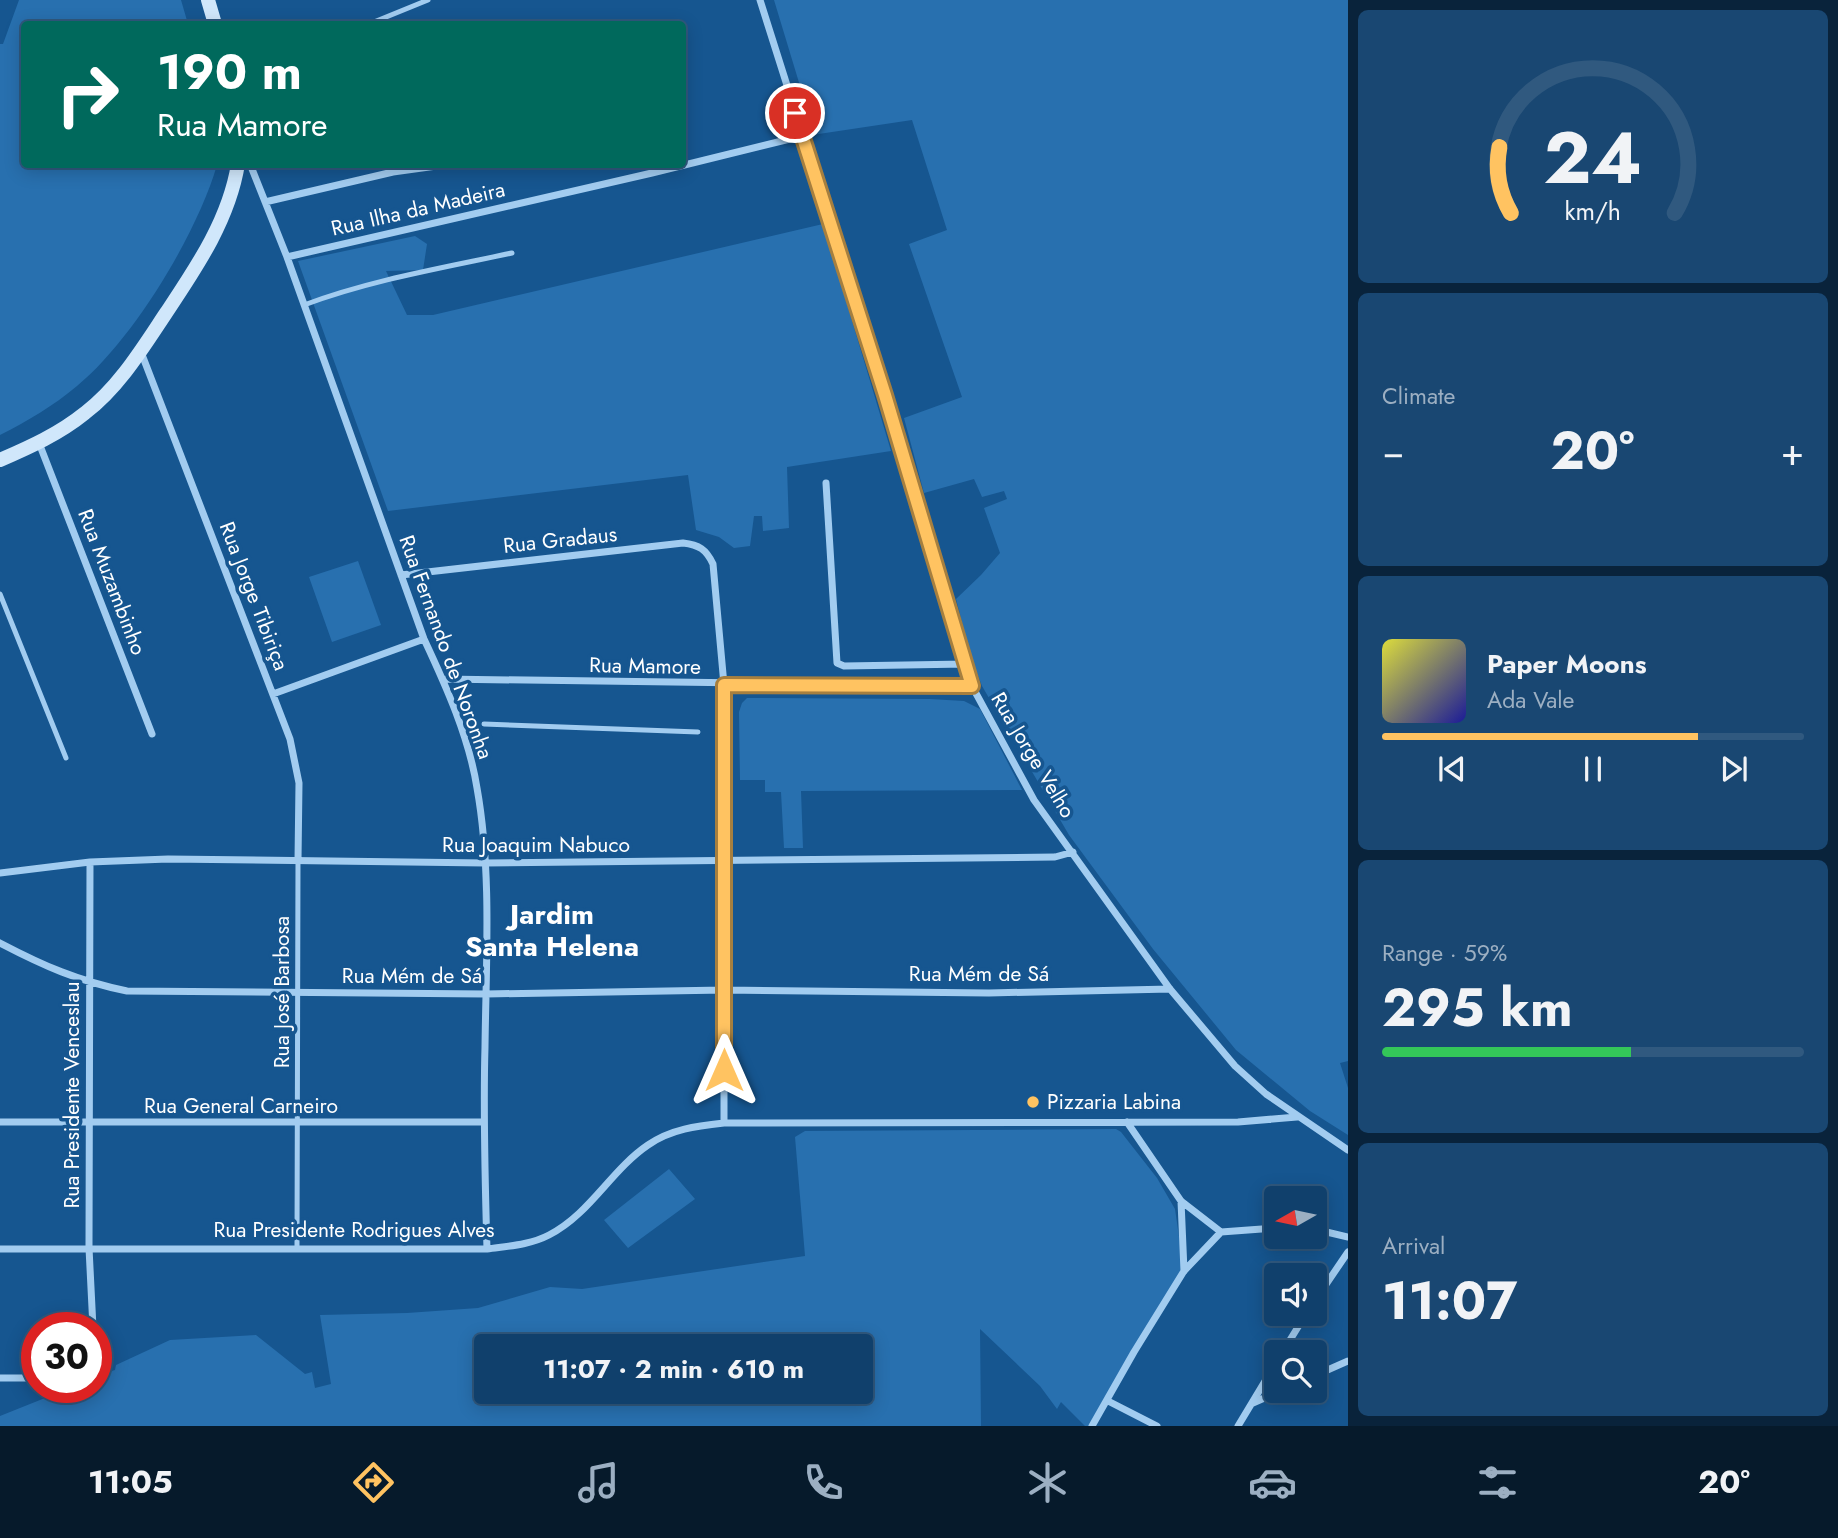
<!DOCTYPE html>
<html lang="en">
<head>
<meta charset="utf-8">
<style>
	body { margin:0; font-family:Jost,sans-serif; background:#194772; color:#f1f3f6; height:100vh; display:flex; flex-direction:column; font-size:26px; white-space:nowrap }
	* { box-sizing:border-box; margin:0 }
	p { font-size:23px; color:#9cafc2 }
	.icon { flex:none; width:38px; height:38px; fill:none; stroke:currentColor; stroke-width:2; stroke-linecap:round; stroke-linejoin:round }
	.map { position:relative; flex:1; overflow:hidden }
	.side { display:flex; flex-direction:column; gap:10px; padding:10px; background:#09233b; width:490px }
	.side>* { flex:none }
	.guide { position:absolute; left:21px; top:21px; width:665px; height:147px; border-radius:7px; box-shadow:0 4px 18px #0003,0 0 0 2px #30597f; background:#00695c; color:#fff; overflow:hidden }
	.needle { width:46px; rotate:261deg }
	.fabs { position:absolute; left:1264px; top:1186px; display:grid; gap:14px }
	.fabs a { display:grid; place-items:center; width:63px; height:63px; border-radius:7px; background:#10406c; box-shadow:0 4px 18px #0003,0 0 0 2px #30597f; font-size:35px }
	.speed { position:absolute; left:21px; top:1312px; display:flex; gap:14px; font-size:35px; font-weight:700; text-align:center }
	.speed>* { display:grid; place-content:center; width:91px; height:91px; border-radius:50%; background:#10406c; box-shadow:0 4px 18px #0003,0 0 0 2px #30597f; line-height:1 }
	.speed .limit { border:10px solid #d22; background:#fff; color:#111 }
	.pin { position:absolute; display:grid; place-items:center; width:60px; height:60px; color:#fff; margin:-30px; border:4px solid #fff; border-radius:50%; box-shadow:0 2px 7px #0007 }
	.me { position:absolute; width:77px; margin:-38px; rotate:0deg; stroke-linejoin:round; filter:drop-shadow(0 0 5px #0008) }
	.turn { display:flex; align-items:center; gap:24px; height:147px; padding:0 21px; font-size:32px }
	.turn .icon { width:91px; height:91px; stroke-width:2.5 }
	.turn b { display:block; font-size:49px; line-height:60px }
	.big { font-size:52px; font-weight:700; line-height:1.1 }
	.side .widget { flex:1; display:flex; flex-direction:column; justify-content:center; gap:10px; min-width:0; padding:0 24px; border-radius:10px; background:#194772 }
	.side .dial { align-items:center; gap:0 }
	.dial svg { height:182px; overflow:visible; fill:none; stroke:#30597f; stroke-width:7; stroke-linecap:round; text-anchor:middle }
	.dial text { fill:#f1f3f6; stroke:none }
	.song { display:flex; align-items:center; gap:21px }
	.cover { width:84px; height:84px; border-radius:10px; background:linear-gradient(135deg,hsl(60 70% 55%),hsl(240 70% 35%)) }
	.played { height:7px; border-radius:4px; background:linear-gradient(90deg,#ffc361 75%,#30597f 75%) }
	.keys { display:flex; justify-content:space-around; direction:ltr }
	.heat { display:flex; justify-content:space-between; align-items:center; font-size:38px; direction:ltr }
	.charge { height:10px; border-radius:5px; background:linear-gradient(90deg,#34c759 59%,#30597f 0) }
	.trip { position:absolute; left:474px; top:1334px; width:399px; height:70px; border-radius:7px; background:#10406c; box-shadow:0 4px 18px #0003,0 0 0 2px #30597f; font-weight:700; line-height:70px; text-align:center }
	.dock { display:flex; height:112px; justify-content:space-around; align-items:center; background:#061a2b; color:#9cafc2 }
	.dock .icon { width:49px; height:49px }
	.dock .selected { color:#ffc361 }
	.dock b { font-size:32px; color:#f1f3f6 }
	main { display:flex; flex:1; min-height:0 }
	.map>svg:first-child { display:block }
</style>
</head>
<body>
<main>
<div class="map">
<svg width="1348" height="1426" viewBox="0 0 1348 1426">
	<rect width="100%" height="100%" fill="#165690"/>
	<path fill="#2870af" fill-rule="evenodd" d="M 19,0 L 181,0 L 188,24 L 24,24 L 24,164 L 217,165 C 197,234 133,340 77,386 C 53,406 28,421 0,435 L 0,44 L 3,44 Z
		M 774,0 L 1348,0 L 1348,1061 L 1340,1063 L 1348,1088 L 1348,1135 L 1310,1111 L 1236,1050 L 1153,949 L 1069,835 L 982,686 L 971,657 L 956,599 L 981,575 L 1000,553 L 984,508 L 1007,499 L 1004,491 L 982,497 L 974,479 L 924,493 L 904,418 L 962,397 L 909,244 L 947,230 L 912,120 L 812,135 L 807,109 Z
		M 823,224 L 891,451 L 787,467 L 789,528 L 763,531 L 762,516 L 754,516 L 750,546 L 734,548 L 719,537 L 696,530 L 688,475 L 388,511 L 298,261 L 415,236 L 427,244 L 423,270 L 386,271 L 407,315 L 433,315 Z
		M 358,561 L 381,625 L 332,642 L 309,577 Z
		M 747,698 L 930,699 L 964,701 L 980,709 L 1022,790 L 801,791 L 803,848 L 784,848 L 781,792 L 765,792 L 765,780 L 740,780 L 739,712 L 742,703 Z
		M 1116,1129 L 1121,1132 L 1157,1178 L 1175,1209 L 1184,1271 L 1092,1426 L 1085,1426 L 1061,1402 L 1057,1409 L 1040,1386 L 980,1329 L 981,1426 L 0,1426 L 0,1416 L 70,1388 L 96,1388 L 96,1376 L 115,1370 L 116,1365 L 170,1340 L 256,1335 L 305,1374 L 312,1372 L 315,1388 L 331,1384 L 320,1315 L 407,1313 L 478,1308 L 550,1287 L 582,1289 L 805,1256 L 795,1137 L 805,1131 ZM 486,1346 L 861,1346 L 861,1391 L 486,1391 Z
		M 669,1169 L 695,1199 L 628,1248 L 604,1220 Z"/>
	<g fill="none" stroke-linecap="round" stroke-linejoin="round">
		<path stroke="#a2ccf0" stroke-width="5" d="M 369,24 L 428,0
			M 304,305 C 371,280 442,268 512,253
			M 0,594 L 66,758
			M 484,724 L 698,732
			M 297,1248 L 298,860"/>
		<path stroke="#a2ccf0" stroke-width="7" d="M 760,0 L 885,395 L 972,686 L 1034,800 L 1170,989 L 1235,1066 L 1266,1094 L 1348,1150
			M 250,164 L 287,257 L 424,639 C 446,686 469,737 477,788 C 492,872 486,963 485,1047 C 483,1115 485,1181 487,1249
			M 265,202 L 393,172 L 451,164
			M 287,257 L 652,173 L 802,136
			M 141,352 L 290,739 L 299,783 L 298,860
			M 39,443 L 152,734
			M 826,483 L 837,663 L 844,666 L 966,664
			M 401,575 L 683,543 C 699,545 706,549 713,564 L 724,685 L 724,1123
			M 443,679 L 972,686
			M 273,694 L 424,639
			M 90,862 L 89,1248 L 93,1328
			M 0,873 L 90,862 L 168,859 L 485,863 L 1055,857 L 1073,852
			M 0,943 C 44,966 78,981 127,991 L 486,994 L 724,990 L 989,993 L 1170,989
			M 0,1122 L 483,1122
			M 1127,1122 L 1181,1201 L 1221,1232
			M 1181,1201 L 1184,1271
			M 1314,1229 L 1348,1237
			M 1221,1232 L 1276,1228
			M 0,1249 L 487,1249 C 508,1246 530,1245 549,1235 C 590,1214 611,1170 648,1145 C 671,1129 697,1126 724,1123 L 1238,1122 L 1297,1117
			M 1314,1302 L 1348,1252
			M 1282,1353 L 1306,1314
			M 1314,1376 L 1348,1361
			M 0,1378 L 37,1378
			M 1108,1401 L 1157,1426
			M 1253,1403 L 1280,1391
			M 1092,1426 L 1134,1352 L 1184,1271 L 1221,1232
			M 1238,1426 L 1276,1363"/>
		<path stroke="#d0e7fb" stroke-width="14" d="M 208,0 L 215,24
			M 0,460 C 30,447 59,434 85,413 C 119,387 142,349 166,313 C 196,268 229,220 238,164"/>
	</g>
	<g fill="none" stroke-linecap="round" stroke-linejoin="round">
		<defs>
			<path id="route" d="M 724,1070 L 724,685 L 972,686 L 885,395 L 795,113"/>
		</defs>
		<use href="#route" stroke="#a67f3f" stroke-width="18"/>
		<use href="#route" stroke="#ffc361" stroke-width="12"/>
	</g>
	<circle fill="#ffc361" stroke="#165690" stroke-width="2.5" cx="1033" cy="1102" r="7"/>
	<g text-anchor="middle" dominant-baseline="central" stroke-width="7" stroke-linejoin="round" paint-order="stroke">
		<g font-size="21" fill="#fff" stroke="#165690">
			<text transform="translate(418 209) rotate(-13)">Rua Ilha da Madeira</text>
			<text transform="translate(560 540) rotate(-6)">Rua Gradaus</text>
			<text transform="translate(112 582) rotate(69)">Rua Muzambinho</text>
			<text transform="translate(254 596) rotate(69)">Rua Jorge Tibiriça</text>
			<text transform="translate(446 647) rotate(70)">Rua Fernando de Noronha</text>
			<text transform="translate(645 666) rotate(1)">Rua Mamore</text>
			<text transform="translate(1033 755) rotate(59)">Rua Jorge Velho</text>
			<text x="536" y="845">Rua Joaquim Nabuco</text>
			<text x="979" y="974">Rua Mém de Sá</text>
			<text x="412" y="976">Rua Mém de Sá</text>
			<text transform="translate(282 992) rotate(-90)">Rua José Barbosa</text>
			<text transform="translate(72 1095) rotate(-90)">Rua Presidente Venceslau</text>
			<text x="241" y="1106">Rua General Carneiro</text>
			<text x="354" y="1230">Rua Presidente Rodrigues Alves</text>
		</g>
		<g font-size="21" fill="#fff" stroke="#165690" text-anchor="start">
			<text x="1047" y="1102">Pizzaria Labina</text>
		</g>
		<g font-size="28" font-weight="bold" fill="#fff" stroke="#165690">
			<text x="552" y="914">Jardim<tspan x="552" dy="32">Santa Helena</tspan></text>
		</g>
	</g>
</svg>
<div class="fabs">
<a><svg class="needle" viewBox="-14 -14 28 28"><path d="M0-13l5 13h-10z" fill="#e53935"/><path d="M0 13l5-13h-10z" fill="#9cafc2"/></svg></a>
<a><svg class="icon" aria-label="sound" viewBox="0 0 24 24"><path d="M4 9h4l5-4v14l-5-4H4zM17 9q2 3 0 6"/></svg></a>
<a><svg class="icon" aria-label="search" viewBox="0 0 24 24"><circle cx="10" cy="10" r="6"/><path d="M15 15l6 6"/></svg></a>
</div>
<div class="speed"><div class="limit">30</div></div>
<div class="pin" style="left:795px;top:113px;background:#d93025"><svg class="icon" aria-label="arrive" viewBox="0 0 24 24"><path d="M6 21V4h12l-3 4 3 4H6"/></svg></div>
<svg class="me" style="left:724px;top:1070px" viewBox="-20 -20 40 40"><path d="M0-17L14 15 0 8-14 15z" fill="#ffc361" stroke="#fff" stroke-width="4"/></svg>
<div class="trip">11:07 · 2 min · 610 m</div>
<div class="guide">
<div class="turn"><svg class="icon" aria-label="right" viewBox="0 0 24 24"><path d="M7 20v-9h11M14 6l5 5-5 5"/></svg><div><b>190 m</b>Rua Mamore</div></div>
</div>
</div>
<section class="side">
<div class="widget dial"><svg viewBox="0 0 100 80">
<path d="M14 69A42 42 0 1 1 86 69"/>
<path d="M14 69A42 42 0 0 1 9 40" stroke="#ffc361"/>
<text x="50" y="56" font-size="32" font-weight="700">24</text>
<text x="50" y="72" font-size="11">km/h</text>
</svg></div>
<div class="widget"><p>Climate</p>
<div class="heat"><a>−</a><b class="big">20°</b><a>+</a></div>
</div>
<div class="widget">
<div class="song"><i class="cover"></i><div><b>Paper Moons</b><p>Ada Vale</p></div></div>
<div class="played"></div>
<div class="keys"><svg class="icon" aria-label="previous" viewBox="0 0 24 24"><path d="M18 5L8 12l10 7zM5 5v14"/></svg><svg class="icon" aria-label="pause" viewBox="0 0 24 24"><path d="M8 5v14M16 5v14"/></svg><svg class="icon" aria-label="next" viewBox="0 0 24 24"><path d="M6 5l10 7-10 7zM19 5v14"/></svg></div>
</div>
<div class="widget"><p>Range · 59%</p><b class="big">295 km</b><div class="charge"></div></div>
<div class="widget"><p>Arrival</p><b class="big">11:07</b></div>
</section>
</main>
<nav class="dock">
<b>11:05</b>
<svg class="icon selected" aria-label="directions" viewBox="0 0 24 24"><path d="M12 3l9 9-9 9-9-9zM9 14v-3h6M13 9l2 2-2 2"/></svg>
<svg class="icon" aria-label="music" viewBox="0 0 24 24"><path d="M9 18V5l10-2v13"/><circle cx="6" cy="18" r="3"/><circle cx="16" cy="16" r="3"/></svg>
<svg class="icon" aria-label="phone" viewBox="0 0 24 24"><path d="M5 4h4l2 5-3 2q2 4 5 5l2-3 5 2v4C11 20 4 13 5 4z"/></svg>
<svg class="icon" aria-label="climate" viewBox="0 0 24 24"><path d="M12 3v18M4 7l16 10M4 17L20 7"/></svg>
<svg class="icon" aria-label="car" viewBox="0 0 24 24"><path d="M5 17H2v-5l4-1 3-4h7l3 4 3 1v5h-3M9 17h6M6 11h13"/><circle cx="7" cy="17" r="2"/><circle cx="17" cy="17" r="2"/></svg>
<svg class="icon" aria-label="filters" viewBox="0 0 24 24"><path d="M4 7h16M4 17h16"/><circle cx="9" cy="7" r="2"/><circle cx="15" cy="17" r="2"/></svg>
<b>20°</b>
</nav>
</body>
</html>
